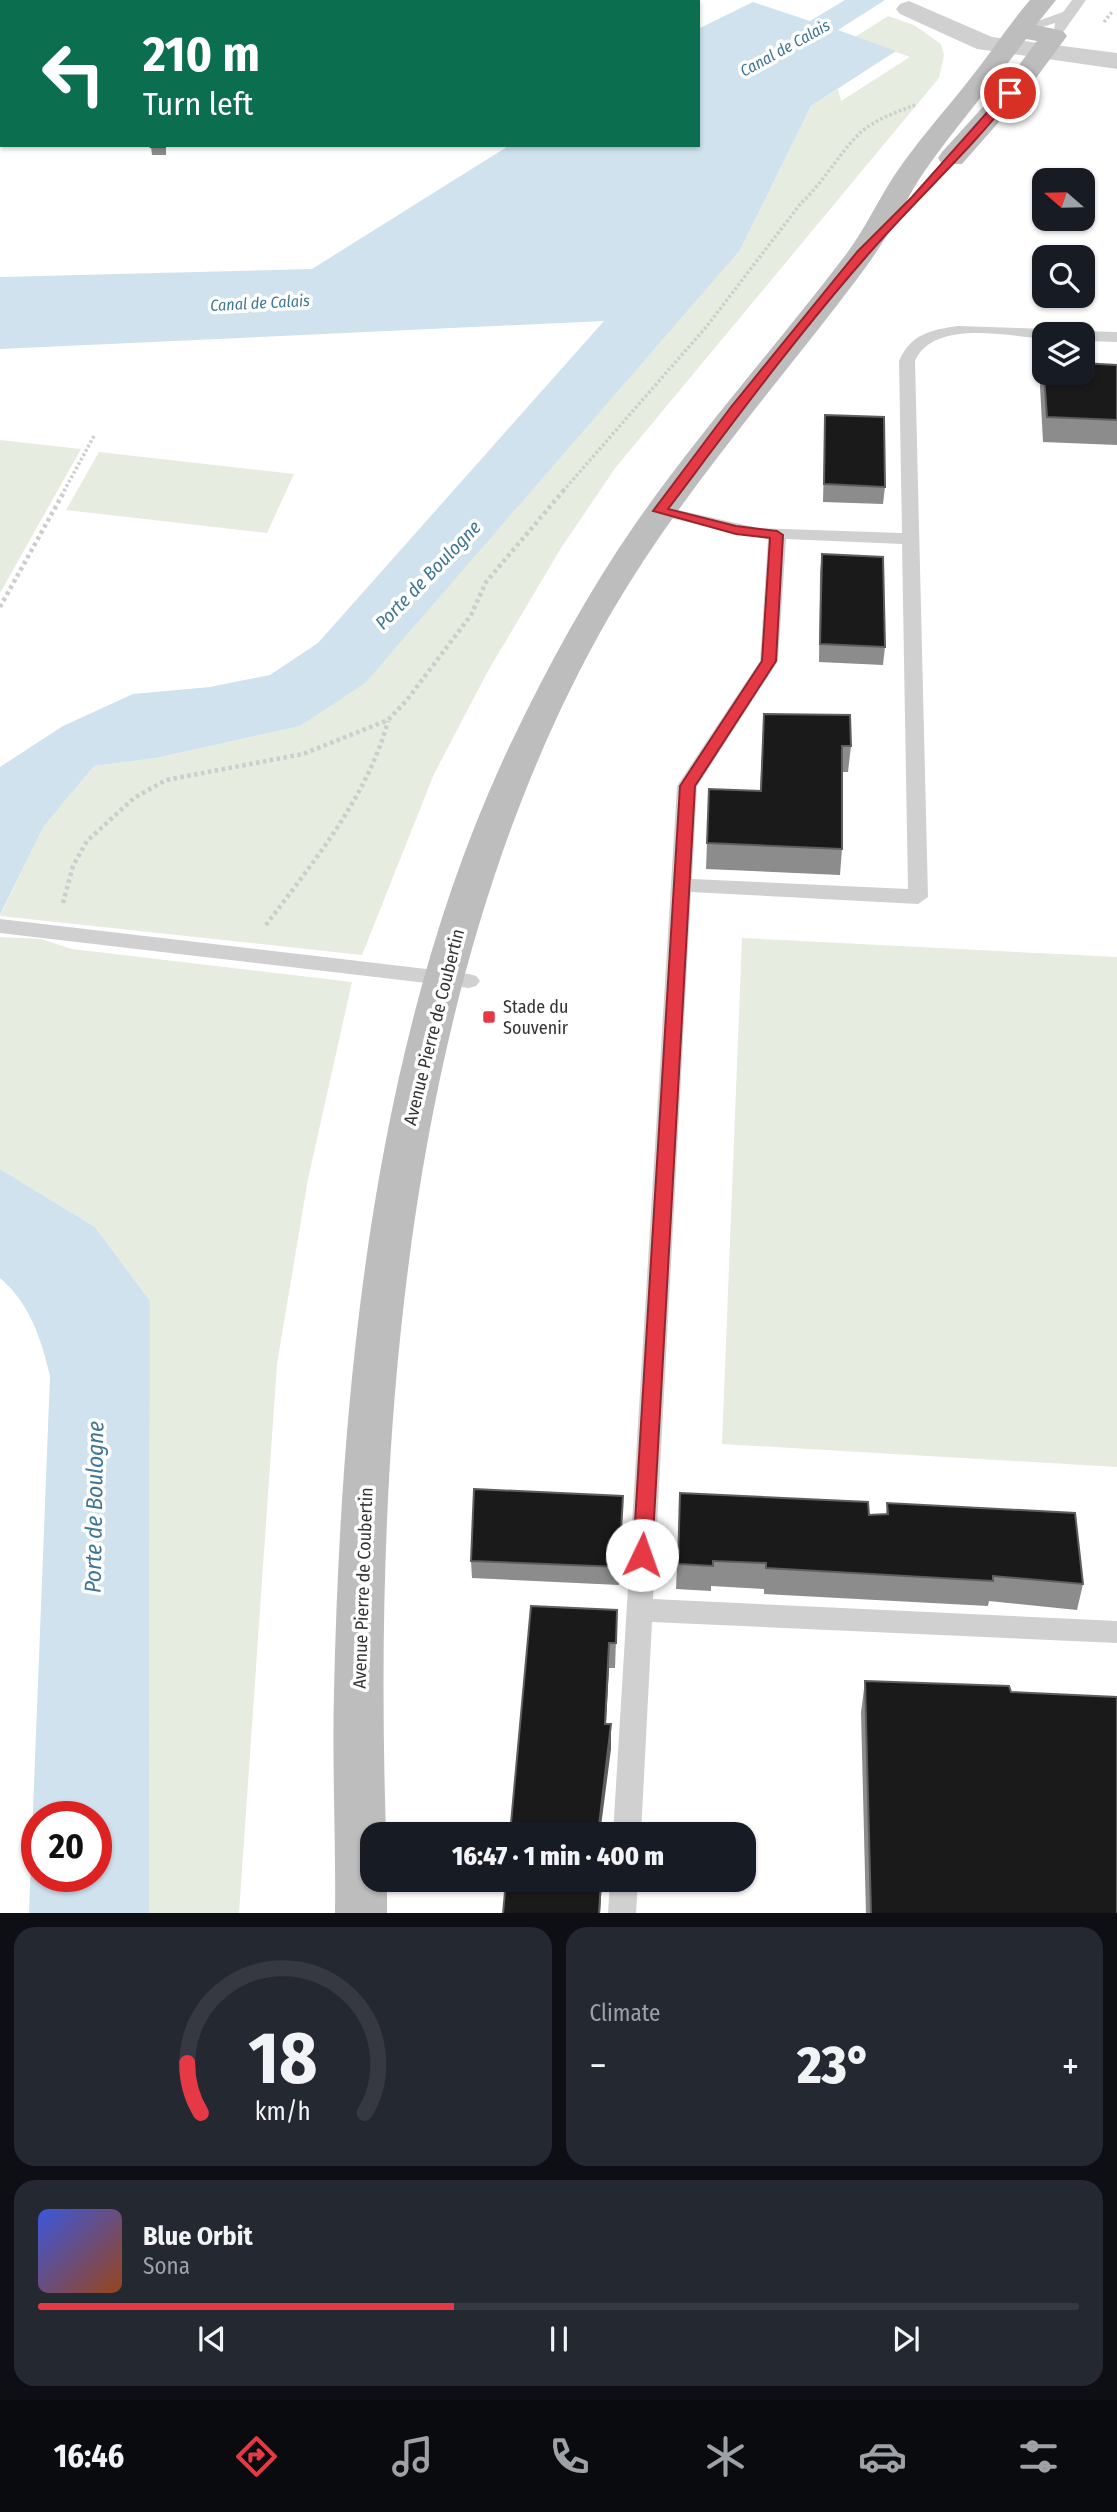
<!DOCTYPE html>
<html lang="en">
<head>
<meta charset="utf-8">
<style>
	body { margin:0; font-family:"Fira Sans Condensed",sans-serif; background:#242831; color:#f1f3f6; height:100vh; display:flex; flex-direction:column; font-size:26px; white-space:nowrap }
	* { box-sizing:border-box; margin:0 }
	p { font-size:23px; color:#9ea1a6 }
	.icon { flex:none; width:38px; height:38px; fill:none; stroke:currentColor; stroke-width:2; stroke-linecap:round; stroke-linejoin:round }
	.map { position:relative; height:1913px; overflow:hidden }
	.panel { display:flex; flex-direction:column; gap:14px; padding:14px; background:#0d0f14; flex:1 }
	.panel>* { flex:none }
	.banner { position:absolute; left:0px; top:0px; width:700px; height:147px; box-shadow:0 2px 5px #0004; background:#0b6e4f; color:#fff; overflow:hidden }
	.needle { width:46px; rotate:290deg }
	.tools { position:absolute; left:1032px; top:168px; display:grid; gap:14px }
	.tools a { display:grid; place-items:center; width:63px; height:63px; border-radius:14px; background:#171b24; box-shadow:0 2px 5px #0004; font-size:35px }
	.speed { position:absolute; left:21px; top:1801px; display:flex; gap:14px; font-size:35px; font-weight:700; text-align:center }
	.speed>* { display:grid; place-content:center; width:91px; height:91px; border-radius:50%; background:#171b24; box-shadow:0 2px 5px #0004; line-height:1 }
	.speed .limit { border:10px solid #d22; background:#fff; color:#111 }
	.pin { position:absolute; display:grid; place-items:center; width:60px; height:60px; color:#fff; margin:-30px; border:4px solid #fff; border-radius:50%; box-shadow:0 2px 7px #0007 }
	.me { position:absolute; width:77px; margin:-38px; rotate:3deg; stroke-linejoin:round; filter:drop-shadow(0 0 5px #0008) }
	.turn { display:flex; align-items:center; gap:24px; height:147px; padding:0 28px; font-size:32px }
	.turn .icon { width:91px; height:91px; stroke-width:2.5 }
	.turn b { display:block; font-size:49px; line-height:60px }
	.big { font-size:52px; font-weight:800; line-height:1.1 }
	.panel .widget { flex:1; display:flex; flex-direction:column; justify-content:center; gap:10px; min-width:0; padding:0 24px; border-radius:21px; background:#242831 }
	.panel .dial { align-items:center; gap:0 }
	.dial svg { height:182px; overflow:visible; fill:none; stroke:#363941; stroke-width:7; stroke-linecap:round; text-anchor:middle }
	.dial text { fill:#f1f3f6; stroke:none }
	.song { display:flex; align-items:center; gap:21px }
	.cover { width:84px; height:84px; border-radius:10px; background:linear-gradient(135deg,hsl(230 70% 55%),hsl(20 70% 35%)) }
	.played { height:7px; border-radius:4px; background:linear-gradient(90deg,#e63946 40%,#363941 40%) }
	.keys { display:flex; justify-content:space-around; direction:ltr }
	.heat { display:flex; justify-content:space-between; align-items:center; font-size:38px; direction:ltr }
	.panel .tiles { flex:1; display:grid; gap:14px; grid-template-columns:1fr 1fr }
	.widget:last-child { grid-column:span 2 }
	.trip { position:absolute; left:360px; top:1822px; width:396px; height:70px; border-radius:21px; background:#171b24; box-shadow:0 2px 5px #0004; font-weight:800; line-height:70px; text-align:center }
	.dock { display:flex; height:112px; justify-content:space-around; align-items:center; background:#090b0e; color:#9ea1a6 }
	.dock .icon { width:49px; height:49px }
	.dock .selected { color:#e63946 }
	.dock b { font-size:32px; color:#f1f3f6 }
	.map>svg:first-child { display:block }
</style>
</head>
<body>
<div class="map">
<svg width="1117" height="1914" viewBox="0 0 1117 1914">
	<rect width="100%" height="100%" fill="#fff"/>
	<path fill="#e6ecdf" d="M 888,16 L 914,25 L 941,44 L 944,55 L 939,78 L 616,467 L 561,548 L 488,671 L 434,774 L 362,955 L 0,916 L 44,826 L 94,766 L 156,758 L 300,726 L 740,250 L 811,106 L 838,89 L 841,101 L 910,57 L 855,37 Z
		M 0,440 L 81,449 L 0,593 Z
		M 99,452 L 294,474 L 267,533 L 66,510 Z
		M 0,937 L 41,939 L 72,949 L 352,982 L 308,1179 L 277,1364 L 239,1913 L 149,1913 L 150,1301 L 95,1227 L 0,1169 Z
		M 742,938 L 1117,957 L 1117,1467 L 722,1444 Z"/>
	<path fill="#cfe2ee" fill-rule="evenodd" d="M 845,0 L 885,0 L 838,30 L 896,51 L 811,106 L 740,250 L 365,683 L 300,726 L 156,758 L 94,766 L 44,826 L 0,915 L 0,767 L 63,726 L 133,694 L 210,687 L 270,675 L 318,643 L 604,321 L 0,349 L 0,277 L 312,269 L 510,145 L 698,145 L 698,29 L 753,2 L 810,21 Z
		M 0,1169 L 95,1227 L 150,1301 L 149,1913 L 29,1913 L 50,1376 C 41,1338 30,1304 0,1278 ZM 37,1816 L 96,1816 L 96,1876 L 37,1876 Z"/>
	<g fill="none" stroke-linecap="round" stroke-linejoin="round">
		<path stroke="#cdcdcd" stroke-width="3.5" stroke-dasharray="2.5 2.5" stroke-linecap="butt" d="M 1104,22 L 1112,12
			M 64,491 L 94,436
			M 563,491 L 707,326 L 801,203 C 824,182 839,153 861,132 C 876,119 897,112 915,105"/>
		<path stroke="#cdcdcd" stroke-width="4.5" stroke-dasharray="3.5 3.5" stroke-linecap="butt" d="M 0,607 L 65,490
			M 63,903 L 73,866 L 87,841 L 134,798 L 166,780 L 303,754 L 388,720 L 407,700 L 471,615 L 486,582 L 564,490
			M 266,925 C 313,862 367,798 388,721"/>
		<path fill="#d0d0d0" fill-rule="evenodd" d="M 1072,0 L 1086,0 L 1064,31 L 1054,31 L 1055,23 L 1020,34 L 1013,30 L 1063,12 Z
			M 958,326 L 1049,329 L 1057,334 L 1045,334 L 1045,339 C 1007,336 934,319 915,361 L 928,897 L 918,904 L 691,892 L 653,1599 L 1117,1621 L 1117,1643 L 652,1622 L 641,1834 L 613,1834 L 677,786 L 760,661 L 768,539 L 660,516 L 651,511 L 660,506 L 758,528 L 902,533 L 899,361 C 911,334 930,330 958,326 ZM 786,539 L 902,544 L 908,889 L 692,879 L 697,786 L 778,661 Z
			M 1083,331 L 1117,332 L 1117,342 L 1083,341 L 1083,334 L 1076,334 Z
			M 0,919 L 469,974 L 476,976 L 480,981 L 476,986 L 469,988 L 0,933 Z
			M 610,1880 L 638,1880 L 636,1914 L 608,1914 Z"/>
		<path fill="#d0d0d0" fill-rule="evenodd" d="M 56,0 L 82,0 L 82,2 L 56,2 Z
			M 631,0 L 659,0 L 630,2 Z
			M 909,1 L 992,37 L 1117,53 L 1117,69 L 977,49 L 900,14 L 896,9 L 900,4 Z
			M 0,104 L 2,104 L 2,120 L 0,120 Z"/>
		<path fill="#bdbdbd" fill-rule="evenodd" d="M 1030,0 L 1056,0 L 1036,25 L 1063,31 L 1067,36 L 1028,89 L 962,164 L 942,164 L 938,158 L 942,152 L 1010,77 L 1037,41 L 1026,39 C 993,84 956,126 924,172 C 909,194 898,218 884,240 C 870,263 854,283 838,304 C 759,406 675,503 610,615 C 406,969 373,1434 386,1834 L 373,1834 L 373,1880 L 387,1880 L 387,1914 L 335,1914 C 336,1840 332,1766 334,1692 C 341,1379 375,1028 511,743 C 548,666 588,592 636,523 C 701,430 776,346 844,257 C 864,231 877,202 894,176 C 916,143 942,114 966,84 C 988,57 1007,27 1030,0 Z"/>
	</g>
	<path fill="#8c8c8c" d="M 88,0 L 136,0 L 134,2 L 88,2 Z
		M 379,0 L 557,0 L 555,2 L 389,2 Z
		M 166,145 L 166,155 L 152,155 L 151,147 Z
		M 1043,362 L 1117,365 L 1117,445 L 1043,442 L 1040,386 Z
		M 825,415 L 885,487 L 883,504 L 823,502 Z
		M 822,554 L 885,647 L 883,665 L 819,662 L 820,572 Z
		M 764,714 L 851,746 L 848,772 L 842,772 L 842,849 L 840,875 L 706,869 L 709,789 L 760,791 Z
		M 680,1493 L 869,1515 L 886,1514 L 887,1503 L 1083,1584 L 1077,1610 L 989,1601 L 988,1606 L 764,1594 L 764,1589 L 711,1586 L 711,1591 L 676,1589 Z
		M 623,1496 L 619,1585 L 472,1578 L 471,1561 Z
		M 617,1610 L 615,1668 L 609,1668 L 606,1724 L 611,1749 L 510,1834 Z
		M 865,1681 L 1011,1692 L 1117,1914 L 866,1914 L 861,1712 Z"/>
	<path fill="#5f5f5f" d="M 234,0 L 258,0 L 256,2 L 232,2 Z
		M 541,0 L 557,0 L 555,2 L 541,2 Z
		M 2,45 L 2,58 L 0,65 L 0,52 Z
		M 609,1643 L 609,1668 L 604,1749 L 605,1724 Z
		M 611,1724 L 611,1749 L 600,1834 L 598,1834 Z
		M 601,1880 L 602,1880 L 600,1914 L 599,1914 Z"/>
	<path fill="#1a1a1a" stroke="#5f5f5f" stroke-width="2" d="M 0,0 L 14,0 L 13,2 L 2,2 L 2,45 L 0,52 Z
		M 188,0 L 234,0 L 232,2 L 186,2 Z
		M 152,145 L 165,145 L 165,147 L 151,147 Z
		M 1043,362 L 1045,362 L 1045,373 L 1083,373 L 1083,363 L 1117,365 L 1117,420 L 1047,417 Z
		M 825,415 L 884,417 L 885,487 L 824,484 Z
		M 822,554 L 883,557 L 885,647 L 820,644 Z
		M 764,714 L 850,715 L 851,746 L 842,746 L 842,849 L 707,843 L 709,789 L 761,791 Z
		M 474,1489 L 623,1496 L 619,1567 L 471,1561 Z
		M 680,1493 L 868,1502 L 869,1515 L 888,1514 L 887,1503 L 1075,1513 L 1083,1584 L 993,1576 L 993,1581 L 766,1568 L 766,1563 L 713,1561 L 713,1566 L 678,1564 Z
		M 531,1606 L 617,1610 L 616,1643 L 609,1643 L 605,1724 L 611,1724 L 598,1834 L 510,1834 Z
		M 865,1681 L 1009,1686 L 1011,1692 L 1117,1697 L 1117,1914 L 871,1914 Z
		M 506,1880 L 601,1880 L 599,1914 L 503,1914 Z"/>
	<path fill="#e63946" stroke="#96252e" stroke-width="2" d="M 1006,91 L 1015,93 C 969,152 913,202 865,258 C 795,338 732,424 668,509 L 736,526 L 777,531 L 783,535 L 776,661 L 695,786 L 652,1555 L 649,1560 L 636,1560 L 633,1555 L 680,786 L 762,661 L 770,538 L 736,534 L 653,511 L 731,407 L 857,252 L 912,197 Z"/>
	<rect fill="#e63946" stroke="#fff" stroke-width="2.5" x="482" y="1010" width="14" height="14" rx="3.5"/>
	<g text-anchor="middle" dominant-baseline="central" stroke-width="7" stroke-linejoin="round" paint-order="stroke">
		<g font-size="16" font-style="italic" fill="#3f7597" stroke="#fff">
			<text transform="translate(785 48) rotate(-29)">Canal de Calais</text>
			<text transform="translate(260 303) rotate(-3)">Canal de Calais</text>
		</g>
		<g font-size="18" fill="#333" stroke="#fff" text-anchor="start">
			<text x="503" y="1007">Stade du<tspan x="503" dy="21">Souvenir</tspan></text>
		</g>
		<g font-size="18" fill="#333" stroke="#fff">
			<text transform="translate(434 1027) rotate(-76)">Avenue Pierre de Coubertin</text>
			<text transform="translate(363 1588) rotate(-88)">Avenue Pierre de Coubertin</text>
		</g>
		<g font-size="19" font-style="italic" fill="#3f7597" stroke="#fff">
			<text transform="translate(428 575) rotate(-46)">Porte de Boulogne</text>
		</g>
		<g font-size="23" font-style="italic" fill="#3f7597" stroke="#fff">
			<text transform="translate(94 1507) rotate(-89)">Porte de Boulogne</text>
		</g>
	</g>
</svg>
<div class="tools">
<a><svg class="needle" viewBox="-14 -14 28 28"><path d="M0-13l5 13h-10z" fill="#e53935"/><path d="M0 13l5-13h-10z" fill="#9ea1a6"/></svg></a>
<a><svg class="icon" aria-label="search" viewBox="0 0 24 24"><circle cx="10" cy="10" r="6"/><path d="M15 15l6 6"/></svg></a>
<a><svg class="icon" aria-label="layers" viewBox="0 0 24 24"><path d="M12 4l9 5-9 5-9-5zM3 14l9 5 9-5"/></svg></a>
</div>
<div class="speed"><div class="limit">20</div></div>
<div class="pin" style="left:1010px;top:93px;background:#d93025"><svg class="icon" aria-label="arrive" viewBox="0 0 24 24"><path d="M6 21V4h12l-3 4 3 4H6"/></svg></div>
<svg class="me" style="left:642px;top:1555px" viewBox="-20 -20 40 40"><circle r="19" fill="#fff"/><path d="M0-13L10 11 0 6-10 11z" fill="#e63946"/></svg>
<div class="trip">16:47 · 1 min · 400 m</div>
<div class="banner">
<div class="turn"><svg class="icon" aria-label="left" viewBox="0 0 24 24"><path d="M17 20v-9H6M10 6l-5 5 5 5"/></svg><div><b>210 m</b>Turn left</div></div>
</div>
</div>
<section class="panel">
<div class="tiles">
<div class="widget dial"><svg viewBox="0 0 100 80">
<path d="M14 69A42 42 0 1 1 86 69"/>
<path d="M14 69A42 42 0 0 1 8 47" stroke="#e63946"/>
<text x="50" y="56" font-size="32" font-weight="700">18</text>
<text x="50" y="72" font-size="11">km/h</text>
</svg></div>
<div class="widget"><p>Climate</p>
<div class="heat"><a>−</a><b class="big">23°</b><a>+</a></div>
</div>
<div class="widget">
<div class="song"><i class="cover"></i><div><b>Blue Orbit</b><p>Sona</p></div></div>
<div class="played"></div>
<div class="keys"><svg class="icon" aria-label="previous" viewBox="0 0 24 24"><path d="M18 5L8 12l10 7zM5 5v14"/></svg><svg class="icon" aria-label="pause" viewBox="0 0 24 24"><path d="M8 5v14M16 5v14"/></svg><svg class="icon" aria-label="next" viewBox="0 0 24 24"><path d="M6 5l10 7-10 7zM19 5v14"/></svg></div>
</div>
</div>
</section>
<nav class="dock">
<b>16:46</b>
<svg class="icon selected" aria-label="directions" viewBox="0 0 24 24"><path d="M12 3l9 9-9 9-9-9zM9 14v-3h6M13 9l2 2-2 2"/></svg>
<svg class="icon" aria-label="music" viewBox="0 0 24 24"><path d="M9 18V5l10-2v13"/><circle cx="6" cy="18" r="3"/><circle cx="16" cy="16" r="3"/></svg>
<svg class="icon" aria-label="phone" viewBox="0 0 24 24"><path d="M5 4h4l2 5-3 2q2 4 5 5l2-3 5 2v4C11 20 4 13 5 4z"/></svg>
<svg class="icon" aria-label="climate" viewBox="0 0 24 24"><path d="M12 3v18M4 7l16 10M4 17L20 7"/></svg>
<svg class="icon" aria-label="car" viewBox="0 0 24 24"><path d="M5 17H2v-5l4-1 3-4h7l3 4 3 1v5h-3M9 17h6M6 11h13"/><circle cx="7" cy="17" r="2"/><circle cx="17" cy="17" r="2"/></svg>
<svg class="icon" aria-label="filters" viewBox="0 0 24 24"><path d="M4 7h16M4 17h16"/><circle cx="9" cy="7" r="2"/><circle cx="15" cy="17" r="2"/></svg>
</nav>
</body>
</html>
